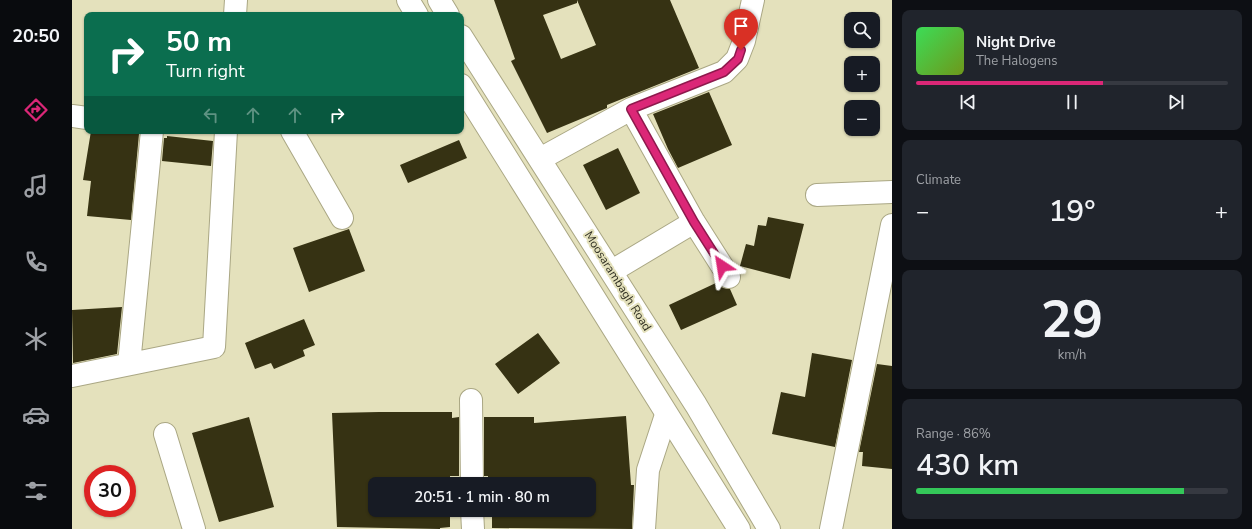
<!DOCTYPE html>
<html lang="en">
<head>
<meta charset="utf-8">
<style>
	body { margin:0; font-family:"Nunito Sans",sans-serif; background:#20242c; color:#f1f3f6; height:100vh; display:flex; flex-direction:column; font-size:15px; white-space:nowrap }
	* { box-sizing:border-box; margin:0 }
	p { font-size:13px; color:#9ea1a6 }
	.icon { flex:none; width:22px; height:22px; fill:none; stroke:currentColor; stroke-width:2; stroke-linecap:round; stroke-linejoin:round }
	.map { position:relative; flex:1; overflow:hidden }
	.side { display:flex; flex-direction:column; gap:10px; padding:10px; background:#0d0f14; width:360px }
	.side>* { flex:none }
	.banner { position:absolute; left:12px; top:12px; width:380px; height:122px; border-radius:8px; box-shadow:0 1px 3px #0004; background:#0b6e4f; color:#fff; overflow:hidden }
	.fabs { position:absolute; left:772px; top:12px; display:grid; gap:8px }
	.fabs a { display:grid; place-items:center; width:36px; height:36px; border-radius:8px; background:#171b24; box-shadow:0 1px 3px #0004; font-size:20px }
	.speed { position:absolute; left:12px; top:465px; display:flex; gap:8px; font-size:20px; font-weight:700; text-align:center }
	.speed>* { display:grid; place-content:center; width:52px; height:52px; border-radius:50%; background:#171b24; box-shadow:0 1px 3px #0004; line-height:1 }
	.speed .limit { border:6px solid #d22; background:#fff; color:#111 }
	.pin { position:absolute; display:grid; place-items:center; width:34px; height:34px; color:#fff; margin:-41px -17px; border-radius:50% 50% 50% 0; rotate:-45deg; box-shadow:0 0 4px #0007 }
	.pin .icon { rotate:45deg }
	.me { position:absolute; width:44px; margin:-22px; rotate:327deg; stroke-linejoin:round; filter:drop-shadow(0 0 3px #0008) }
	.turn { display:flex; align-items:center; gap:14px; height:84px; padding:0 16px; font-size:18px }
	.turn .icon { width:52px; height:52px; stroke-width:2.5 }
	.turn b { display:block; font-size:28px; line-height:34px }
	.lanes { display:flex; align-items:center; height:38px; padding:0 16px; background:#0003; justify-content:center; gap:20px; direction:ltr }
	.lanes .off { opacity:.35 }
	.big { font-size:30px; font-weight:600; line-height:1.1 }
	.side .tile { flex:1; display:flex; flex-direction:column; justify-content:center; gap:6px; min-width:0; padding:0 14px; border-radius:8px; background:#20242c }
	.side .dial { align-items:center; gap:0 }
	.dial b { font-size:52px; line-height:1 }
	.song { display:flex; align-items:center; gap:12px }
	.cover { width:48px; height:48px; border-radius:6px; background:linear-gradient(135deg,hsl(130 70% 55%),hsl(80 70% 35%)) }
	.played { height:4px; border-radius:2px; background:linear-gradient(90deg,#db2777 60%,#363941 60%) }
	.keys { display:flex; justify-content:space-around; direction:ltr }
	.heat { display:flex; justify-content:space-between; align-items:center; font-size:22px; direction:ltr }
	.charge { height:6px; border-radius:3px; background:linear-gradient(90deg,#34c759 86%,#363941 0) }
	.trip { position:absolute; left:296px; top:477px; width:228px; height:40px; border-radius:8px; background:#171b24; box-shadow:0 1px 3px #0004; font-weight:600; line-height:40px; text-align:center }
	main { display:flex; flex:1; min-height:0 }
	.tab-bar { display:flex; flex-direction:column; width:72px; justify-content:space-around; align-items:center; background:#090b0e; color:#9ea1a6 }
	.tab-bar .icon { width:28px; height:28px }
	.tab-bar .on { color:#db2777 }
	.tab-bar b { font-size:18px; color:#f1f3f6 }
	.map>svg:first-child { display:block }
</style>
</head>
<body>
<main>
<nav class="tab-bar">
<b>20:50</b>
<svg class="icon on" aria-label="directions" viewBox="0 0 24 24"><path d="M12 3l9 9-9 9-9-9zM9 14v-3h6M13 9l2 2-2 2"/></svg>
<svg class="icon" aria-label="music" viewBox="0 0 24 24"><path d="M9 18V5l10-2v13"/><circle cx="6" cy="18" r="3"/><circle cx="16" cy="16" r="3"/></svg>
<svg class="icon" aria-label="phone" viewBox="0 0 24 24"><path d="M5 4h4l2 5-3 2q2 4 5 5l2-3 5 2v4C11 20 4 13 5 4z"/></svg>
<svg class="icon" aria-label="climate" viewBox="0 0 24 24"><path d="M12 3v18M4 7l16 10M4 17L20 7"/></svg>
<svg class="icon" aria-label="car" viewBox="0 0 24 24"><path d="M5 17H2v-5l4-1 3-4h7l3 4 3 1v5h-3M9 17h6M6 11h13"/><circle cx="7" cy="17" r="2"/><circle cx="17" cy="17" r="2"/></svg>
<svg class="icon" aria-label="filters" viewBox="0 0 24 24"><path d="M4 7h16M4 17h16"/><circle cx="9" cy="7" r="2"/><circle cx="15" cy="17" r="2"/></svg>
</nav>
<div class="map">
<svg width="820" height="529" viewBox="0 0 820 529">
	<rect width="100%" height="100%" fill="#e4e1bc"/>
	<path fill="#363213" d="M 422,0 L 505,0 L 505,3 L 471,15 L 489,59 L 524,45 L 505,0 L 598,0 L 627,68 L 535,105 L 535,108 L 475,133 L 439,61 L 443,59 Z
		M 637,92 L 660,145 L 606,168 L 596,149 L 581,114 Z
		M 19,131 L 47,131 L 67,134 L 59,220 L 15,216 L 19,181 L 11,180 Z
		M 95,136 L 141,141 L 139,166 L 90,161 L 92,138 L 95,138 Z
		M 387,140 L 395,158 L 336,183 L 328,165 Z
		M 546,148 L 568,193 L 534,210 L 511,165 Z
		M 696,217 L 732,224 L 718,279 L 668,266 L 674,244 L 682,246 L 686,225 L 694,226 Z
		M 277,229 L 293,271 L 237,292 L 221,248 Z
		M 646,282 L 651,288 L 658,289 L 665,305 L 609,330 L 597,305 Z
		M 50,307 L 45,354 L 1,363 L 0,310 Z
		M 232,319 L 243,345 L 231,350 L 233,356 L 202,369 L 199,363 L 183,369 L 173,343 Z
		M 466,333 L 488,363 L 446,394 L 423,364 Z
		M 740,353 L 780,360 L 763,447 L 700,434 L 709,392 L 733,397 Z
		M 805,364 L 820,366 L 820,469 L 790,466 L 791,452 L 787,452 Z
		M 307,412 L 380,412 L 380,418 L 387,417 L 387,476 L 378,476 L 378,484 L 303,484 L 303,510 L 378,510 L 378,527 L 368,528 L 368,529 L 265,527 L 260,413 Z
		M 554,416 L 559,485 L 562,485 L 560,529 L 420,528 L 420,510 L 517,510 L 517,484 L 420,484 L 420,481 L 416,481 L 416,476 L 412,476 L 412,417 L 462,417 L 462,423 Z
		M 177,417 L 202,507 L 147,522 L 120,433 Z"/>
	<g fill="none" stroke-linecap="round" stroke-linejoin="round">
		<defs>
			<path id="minor" d="M 163,15 L 164,0
				M 559,109 L 622,222 L 657,277
				M 0,116 L 15,118
				M 220,131 L 270,218
				M 468,159 L 559,109 L 652,72 L 665,59 L 672,41 L 681,0
				M 745,195 L 820,192
				M 540,271 L 622,222
				M 57,364 L 80,131
				M 0,376 L 142,347 L 154,131
				M 399,400 L 400,484
				M 93,434 L 122,529
				M 400,510 L 401,529
				M 572,529 L 576,470 L 594,415
				M 759,529 L 820,225"/>
			<path id="major" d="M 336,0 L 345,15
				M 367,0 L 376,15
				M 389,36 L 624,405 L 697,529
				M 389,85 L 667,529"/>
		</defs>
		<use href="#minor" stroke="#aaa784" stroke-width="24"/>
		<use href="#major" stroke="#aaa784" stroke-width="24"/>
		<use href="#minor" stroke="#fff" stroke-width="22"/>
		<use href="#major" stroke="#fff" stroke-width="22"/>
	</g>
	<g fill="none" stroke-linecap="round" stroke-linejoin="round">
		<defs>
			<path id="route" d="M 650,266 L 622,222 L 559,109 L 652,72 L 666,59 L 669,50"/>
		</defs>
		<use href="#route" stroke="#8e194d" stroke-width="10"/>
		<use href="#route" stroke="#db2777" stroke-width="7"/>
	</g>
	<g text-anchor="middle" dominant-baseline="central" stroke-width="4" stroke-linejoin="round" paint-order="stroke">
		<g font-size="12" fill="#323123" stroke="#e4e1bc">
			<text transform="translate(546 281) rotate(58)">Moosarambagh Road</text>
		</g>
	</g>
</svg>
<div class="fabs">
<a><svg class="icon" aria-label="search" viewBox="0 0 24 24"><circle cx="10" cy="10" r="6"/><path d="M15 15l6 6"/></svg></a>
<a>+</a>
<a>−</a>
</div>
<div class="speed"><div class="limit">30</div></div>
<div class="pin" style="left:669px;top:50px;background:#d93025"><svg class="icon" aria-label="arrive" viewBox="0 0 24 24"><path d="M6 21V4h12l-3 4 3 4H6"/></svg></div>
<svg class="me" style="left:650px;top:266px" viewBox="-20 -20 40 40"><path d="M0-17L14 15 0 8-14 15z" fill="#db2777" stroke="#fff" stroke-width="4"/></svg>
<div class="trip">20:51 · 1 min · 80 m</div>
<div class="banner">
<div class="turn"><svg class="icon" aria-label="right" viewBox="0 0 24 24"><path d="M7 20v-9h11M14 6l5 5-5 5"/></svg><div><b>50 m</b>Turn right</div></div>
<div class="lanes"><svg class="icon off" aria-label="left" viewBox="0 0 24 24"><path d="M17 20v-9H6M10 6l-5 5 5 5"/></svg><svg class="icon off" aria-label="ahead" viewBox="0 0 24 24"><path d="M12 20V5M6 11l6-6 6 6"/></svg><svg class="icon off" aria-label="ahead" viewBox="0 0 24 24"><path d="M12 20V5M6 11l6-6 6 6"/></svg><svg class="icon" aria-label="right" viewBox="0 0 24 24"><path d="M7 20v-9h11M14 6l5 5-5 5"/></svg></div>
</div>
</div>
<section class="side">
<div class="tile">
<div class="song"><i class="cover"></i><div><b>Night Drive</b><p>The Halogens</p></div></div>
<div class="played"></div>
<div class="keys"><svg class="icon" aria-label="previous" viewBox="0 0 24 24"><path d="M18 5L8 12l10 7zM5 5v14"/></svg><svg class="icon" aria-label="pause" viewBox="0 0 24 24"><path d="M8 5v14M16 5v14"/></svg><svg class="icon" aria-label="next" viewBox="0 0 24 24"><path d="M6 5l10 7-10 7zM19 5v14"/></svg></div>
</div>
<div class="tile"><p>Climate</p>
<div class="heat"><a>−</a><b class="big">19°</b><a>+</a></div>
</div>
<div class="tile dial"><b>29</b><p>km/h</p></div>
<div class="tile"><p>Range · 86%</p><b class="big">430 km</b><div class="charge"></div></div>
</section>
</main>
</body>
</html>
